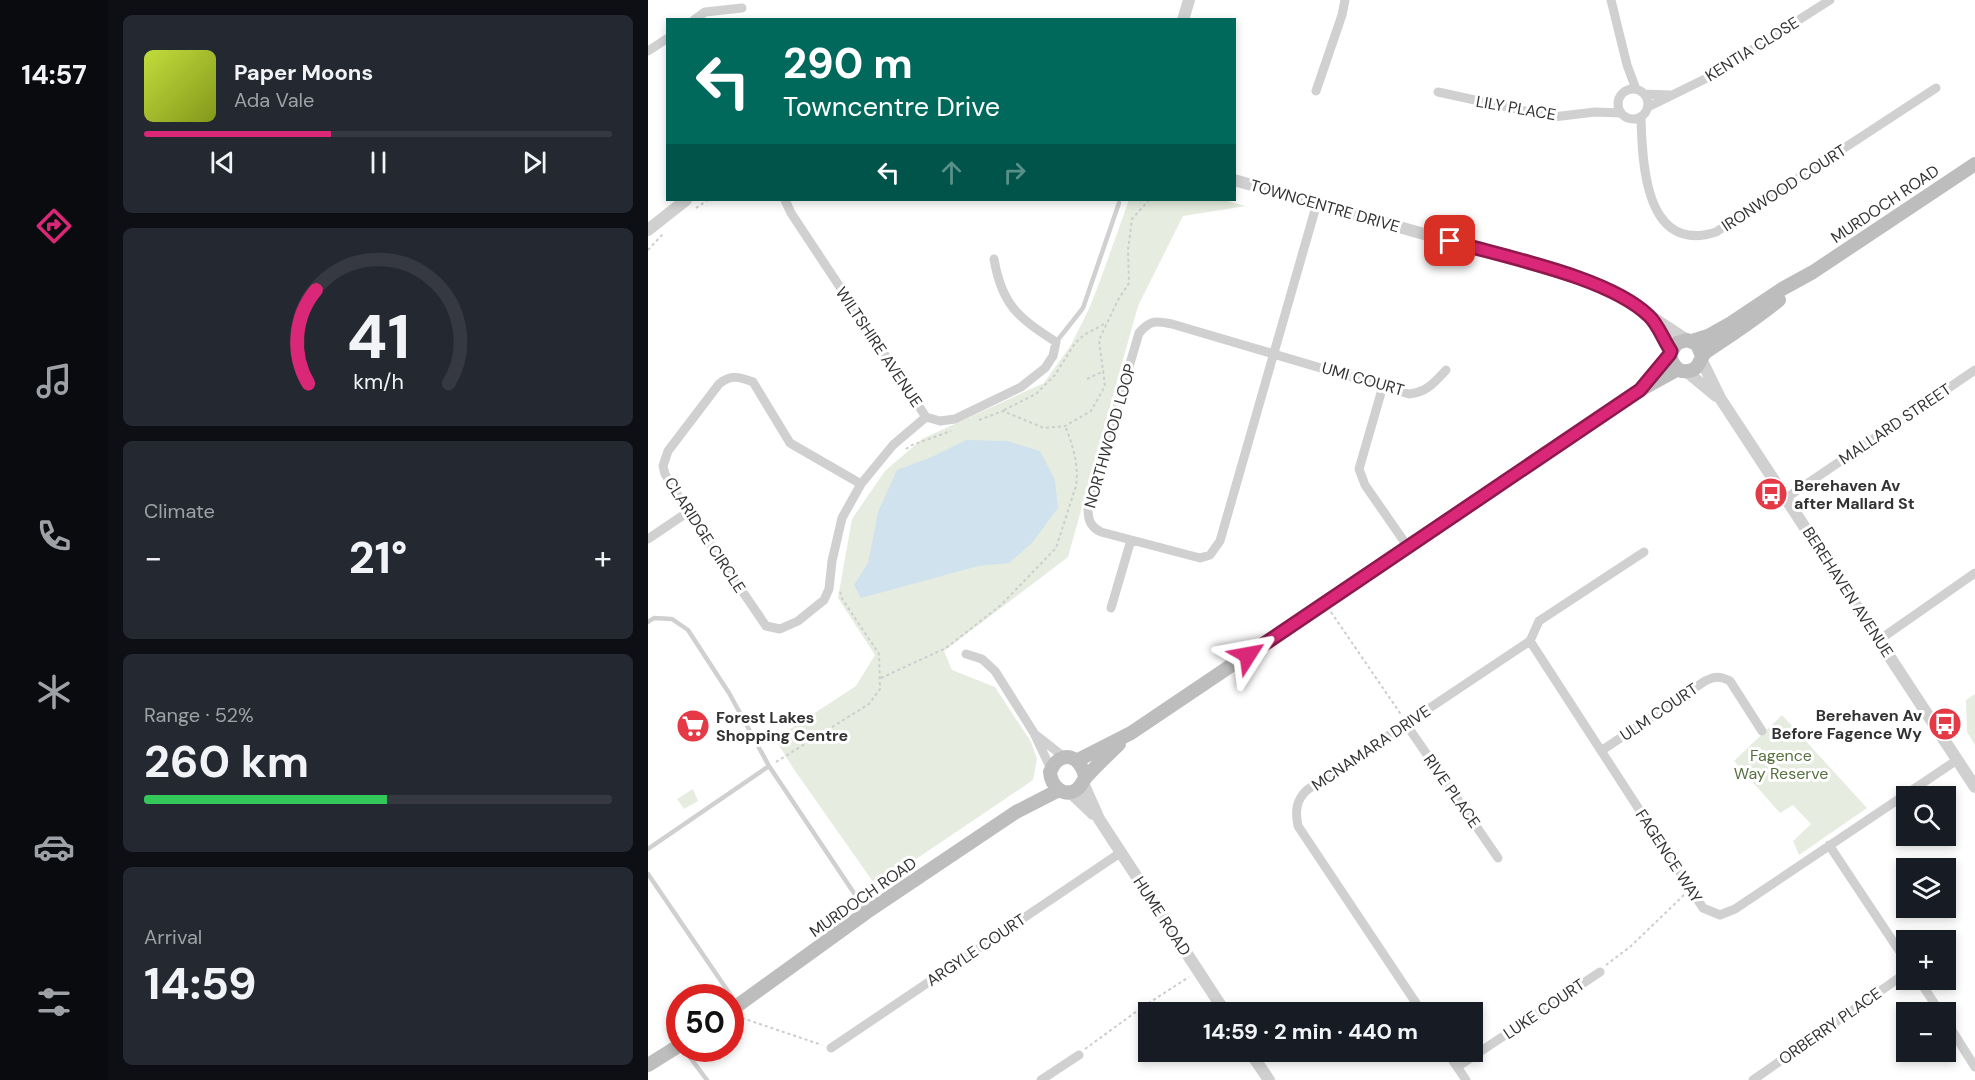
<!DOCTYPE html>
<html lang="en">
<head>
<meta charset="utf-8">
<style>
	body { margin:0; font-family:"DM Sans",sans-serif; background:#242831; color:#f1f3f6; height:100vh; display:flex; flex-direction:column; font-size:22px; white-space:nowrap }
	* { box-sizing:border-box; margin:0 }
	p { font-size:20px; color:#9ea1a6 }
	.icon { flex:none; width:33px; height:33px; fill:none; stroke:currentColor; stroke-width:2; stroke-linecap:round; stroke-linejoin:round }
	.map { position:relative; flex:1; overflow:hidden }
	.drawer { display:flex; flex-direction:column; gap:15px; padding:15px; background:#0d0f14; width:540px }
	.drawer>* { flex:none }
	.guide { position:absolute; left:18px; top:18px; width:570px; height:183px; border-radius:0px; box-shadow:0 3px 9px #0003; background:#00695c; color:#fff; overflow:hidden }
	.fabs { position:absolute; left:1248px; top:786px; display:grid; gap:12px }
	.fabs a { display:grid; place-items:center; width:60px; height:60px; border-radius:0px; background:#171b24; box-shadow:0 3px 9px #0003; font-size:30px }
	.speed { position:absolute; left:18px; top:984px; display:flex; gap:12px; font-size:30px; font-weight:700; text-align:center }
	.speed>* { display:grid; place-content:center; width:78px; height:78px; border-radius:50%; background:#171b24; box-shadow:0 3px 9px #0003; line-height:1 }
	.speed .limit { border:9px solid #d22; background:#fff; color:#111 }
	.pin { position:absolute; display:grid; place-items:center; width:51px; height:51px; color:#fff; margin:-26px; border-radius:12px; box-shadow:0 3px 9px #0006 }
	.me { position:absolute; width:66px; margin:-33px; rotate:56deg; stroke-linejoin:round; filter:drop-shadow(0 0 4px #0008) }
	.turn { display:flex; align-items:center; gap:21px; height:126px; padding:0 18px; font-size:27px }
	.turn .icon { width:78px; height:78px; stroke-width:2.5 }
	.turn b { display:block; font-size:42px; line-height:51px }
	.lanes { display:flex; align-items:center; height:57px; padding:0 18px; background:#0003; justify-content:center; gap:30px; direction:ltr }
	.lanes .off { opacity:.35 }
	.big { font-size:45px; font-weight:700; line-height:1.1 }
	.drawer .widget { flex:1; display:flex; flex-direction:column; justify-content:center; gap:9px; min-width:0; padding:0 21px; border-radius:9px; background:#242831 }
	.drawer .dial { align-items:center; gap:0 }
	.dial svg { height:156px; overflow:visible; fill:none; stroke:#363941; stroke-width:7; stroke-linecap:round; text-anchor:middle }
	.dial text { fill:#f1f3f6; stroke:none }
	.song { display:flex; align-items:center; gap:18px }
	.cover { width:72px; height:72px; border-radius:9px; background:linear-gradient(135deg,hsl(70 70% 55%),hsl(70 70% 35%)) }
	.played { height:6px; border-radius:3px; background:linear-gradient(90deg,#db2777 40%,#363941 40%) }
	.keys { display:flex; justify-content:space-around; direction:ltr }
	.heat { display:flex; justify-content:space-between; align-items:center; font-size:33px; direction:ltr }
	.charge { height:9px; border-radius:4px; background:linear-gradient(90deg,#34c759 52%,#363941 0) }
	.trip { position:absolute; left:490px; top:1002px; width:345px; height:60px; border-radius:0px; background:#171b24; box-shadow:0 3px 9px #0003; font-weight:700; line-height:60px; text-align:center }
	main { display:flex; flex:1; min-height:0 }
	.dock { display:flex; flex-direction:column; width:108px; justify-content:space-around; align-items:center; background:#090b0e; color:#9ea1a6 }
	.dock .icon { width:42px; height:42px }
	.dock .on { color:#db2777 }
	.dock b { font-size:27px; color:#f1f3f6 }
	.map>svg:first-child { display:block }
</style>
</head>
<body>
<main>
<nav class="dock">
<b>14:57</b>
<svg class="icon on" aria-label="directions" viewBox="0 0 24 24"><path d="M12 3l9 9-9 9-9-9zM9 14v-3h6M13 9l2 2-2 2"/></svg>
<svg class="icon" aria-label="music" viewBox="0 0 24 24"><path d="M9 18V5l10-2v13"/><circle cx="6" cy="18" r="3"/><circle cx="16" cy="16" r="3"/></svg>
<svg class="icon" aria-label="phone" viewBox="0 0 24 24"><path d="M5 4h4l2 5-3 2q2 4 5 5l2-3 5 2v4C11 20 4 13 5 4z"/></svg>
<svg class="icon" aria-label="climate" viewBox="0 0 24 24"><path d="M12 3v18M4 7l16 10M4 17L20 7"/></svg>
<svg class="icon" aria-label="car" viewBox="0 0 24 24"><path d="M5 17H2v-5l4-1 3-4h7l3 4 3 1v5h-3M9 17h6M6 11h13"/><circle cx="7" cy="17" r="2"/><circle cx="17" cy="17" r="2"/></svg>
<svg class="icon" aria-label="filters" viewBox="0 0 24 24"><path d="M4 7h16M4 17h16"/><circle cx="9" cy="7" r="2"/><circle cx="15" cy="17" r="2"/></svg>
</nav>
<section class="drawer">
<div class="widget">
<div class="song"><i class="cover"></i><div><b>Paper Moons</b><p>Ada Vale</p></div></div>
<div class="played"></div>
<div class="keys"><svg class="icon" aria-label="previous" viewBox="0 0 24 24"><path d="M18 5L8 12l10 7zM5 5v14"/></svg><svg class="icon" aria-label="pause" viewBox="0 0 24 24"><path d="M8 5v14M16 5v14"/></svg><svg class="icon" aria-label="next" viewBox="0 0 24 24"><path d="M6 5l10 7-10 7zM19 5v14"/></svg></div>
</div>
<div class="widget dial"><svg viewBox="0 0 100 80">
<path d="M14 69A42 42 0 1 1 86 69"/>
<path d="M14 69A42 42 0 0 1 18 21" stroke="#db2777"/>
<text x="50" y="56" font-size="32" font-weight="700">41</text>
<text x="50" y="72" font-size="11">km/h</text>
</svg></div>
<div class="widget"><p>Climate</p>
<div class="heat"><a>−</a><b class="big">21°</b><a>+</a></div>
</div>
<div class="widget"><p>Range · 52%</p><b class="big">260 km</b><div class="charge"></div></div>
<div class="widget"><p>Arrival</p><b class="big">14:59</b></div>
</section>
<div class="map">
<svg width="1327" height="1080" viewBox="0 0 1327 1080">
	<rect width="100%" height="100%" fill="#fff"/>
	<path fill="#e6ecdf" d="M 481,200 L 575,200 L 598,206 L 535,216 L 490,306 L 420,557 L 296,651 L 304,670 L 347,687 L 383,742 L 389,759 L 385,780 L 228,886 L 145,768 L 127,739 L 208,686 L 227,655 L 190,598 L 204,519 L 237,471 L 274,439 L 396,383 L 423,345 L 440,311 L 452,281 Z
		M 1327,694 L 1327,745 L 1319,732 L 1318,700 Z
		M 1134,715 L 1219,808 L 1151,855 L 1145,841 L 1163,824 L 1145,805 L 1132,813 L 1086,761 Z
		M 45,789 L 50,801 L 36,809 L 29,799 Z"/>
	<path fill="#cfe2ee" d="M 318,440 L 359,441 L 392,451 L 407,480 L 410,508 L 384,543 L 361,563 L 330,566 L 213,598 L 206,585 L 220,563 L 230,512 L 249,470 L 286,456 Z"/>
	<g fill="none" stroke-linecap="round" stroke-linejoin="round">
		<path stroke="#cdcdcd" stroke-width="2" stroke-dasharray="3 3" stroke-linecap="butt" d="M 48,208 L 60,200
			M 0,250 L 15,234
			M 439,379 L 456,371
			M 356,410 L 388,394 L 407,375 L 427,343 L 436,335 L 458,323
			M 331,420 L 355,411 L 396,428 L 417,426 L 443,411 L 457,386 L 451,340 L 470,300 L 481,283 L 480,250 L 484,219 L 501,200
			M 258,449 L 264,445 L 303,431
			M 683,612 L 754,716
			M 233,678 L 298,648 L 353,605 L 408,548 L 428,486 C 431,467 425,444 417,426
			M 128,762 L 221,704 L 232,689 L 231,654 L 193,597 L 192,589
			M 958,965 L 983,946 L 1036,895
			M 94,1018 L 174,1045
			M 437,1049 L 496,1006 L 541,977"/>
		<path stroke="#d0d0d0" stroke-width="4.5" d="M 409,341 L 435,308 L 471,203
			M 0,622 L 6,618 L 24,619 L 40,630 L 81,693 L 121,766 L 218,911
			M 0,849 L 121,766
			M 0,874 L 88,1003
			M 35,1048 L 59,1080"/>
		<path stroke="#d0d0d0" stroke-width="9" d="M 963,0 L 979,65 L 988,89
			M 46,20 L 57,12 L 94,8
			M 0,51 L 20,38
			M970 104a15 15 0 1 1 30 0a15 15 0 1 1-30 0Z
			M 668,91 L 694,15 L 697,0
			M 790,92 L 905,117 L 947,112 L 973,113
			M 997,94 L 1022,95
			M 1000,107 L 1063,76 L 1182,0
			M 993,117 C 994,165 998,255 1068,232 L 1288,88
			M 137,200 L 143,213 L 278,417 L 292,421 L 307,419 L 373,387 L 397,368 L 405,356 L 408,342 C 371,318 354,306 346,259
			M 669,203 L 572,541 L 562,555 L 552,558 L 453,532 C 441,526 440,519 440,506 L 491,333 C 503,319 508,321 524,324 L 761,394 C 779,392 786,383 798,370
			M 735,386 L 711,469 L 717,485 L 760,547
			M 213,484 L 142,443 L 105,382 C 92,377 83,374 71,384 L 20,451 L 15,466 L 17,474 L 40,512 L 118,626 L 132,629 L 150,621 L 176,600 L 181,589 L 184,561 L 194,518 L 213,484 L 245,445 L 278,417
			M 1138,498 L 1327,370
			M 0,539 L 40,512
			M 463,608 L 483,540
			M 1231,640 L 1327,573
			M 882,641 L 1055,908 L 1072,915 L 1087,909 L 1309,760
			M 318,654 L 334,659 L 347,671 L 386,733 L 403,769
			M 758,724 L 850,858
			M 388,735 L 416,757
			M 953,751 L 1057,681 C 1067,676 1072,676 1082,681 L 1114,731
			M 1181,845 L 1258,961
			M 1271,980 L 1292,1012
			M 774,1012 L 650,826 C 647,811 648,800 659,790 L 882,641 L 891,621 L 996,552
			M 1298,1021 L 1327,1067
			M 183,1048 L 472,853
			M 799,1052 L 818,1080
			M 809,1067 L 952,972
			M 393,1080 L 431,1055
			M 1105,1080 L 1258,973"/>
		<path stroke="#d0d0d0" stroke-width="12" d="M 535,20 L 541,0
			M 586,180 L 913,273 L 946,284 L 975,298 L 1039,340
			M 0,230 L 38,200
			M 1004,318 L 1023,351
			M 1053,359 L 1072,398 L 1327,787
			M 1039,372 L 1068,396
			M 435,783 L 451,819 L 577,1012
			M 422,792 L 445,814
			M 602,1052 L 621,1080"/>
		<path stroke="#bdbdbd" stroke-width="14" d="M 1044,341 L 1060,336 L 1083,323 L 1134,289 L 1165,272 L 1327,164
			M 1054,356 L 1049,344 L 1039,340 L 1029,343 L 1022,354 C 1024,364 1029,373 1040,371 C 1052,370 1051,358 1058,352 C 1083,335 1108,319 1131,300
			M 997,384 L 1022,354
			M 430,760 L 483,733 L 992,390 L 1030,369
			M 437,777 C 433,755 412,748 402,772 C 403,785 414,798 428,790 C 434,786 435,779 440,775 C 450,764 461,754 471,744
			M 82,1011 L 219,912 L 368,812 L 411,790
			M 0,1065 L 32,1045"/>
	</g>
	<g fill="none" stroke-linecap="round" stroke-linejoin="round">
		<defs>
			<path id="route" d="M 600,655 L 992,390 L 1022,354 L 1023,351 C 1016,341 1010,324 1001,316 C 961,277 857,257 802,241"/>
		</defs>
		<use href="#route" stroke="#8e194d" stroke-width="15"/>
		<use href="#route" stroke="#db2777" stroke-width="10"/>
	</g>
	<defs>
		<symbol id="bus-disc" viewBox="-11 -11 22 22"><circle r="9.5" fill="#e63946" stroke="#fff"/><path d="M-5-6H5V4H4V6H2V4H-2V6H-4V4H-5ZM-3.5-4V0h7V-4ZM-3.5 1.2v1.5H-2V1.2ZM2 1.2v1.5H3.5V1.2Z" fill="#fff"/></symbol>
		<symbol id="supermarket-disc" viewBox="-11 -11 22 22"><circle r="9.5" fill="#e63946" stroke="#fff"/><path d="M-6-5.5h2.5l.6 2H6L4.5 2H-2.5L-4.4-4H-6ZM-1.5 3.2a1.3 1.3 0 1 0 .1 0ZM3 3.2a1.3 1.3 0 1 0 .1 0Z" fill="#fff"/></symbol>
	</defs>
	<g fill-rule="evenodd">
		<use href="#bus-disc" x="1104" y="475" width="38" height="38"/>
		<use href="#bus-disc" x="1278" y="705" width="38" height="38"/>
		<use href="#supermarket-disc" x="26" y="707" width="38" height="38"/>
	</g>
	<g text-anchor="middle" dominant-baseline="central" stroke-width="6" stroke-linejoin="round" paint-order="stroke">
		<g font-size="16" fill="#333" stroke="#fff">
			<text transform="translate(1104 49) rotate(-32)">KENTIA CLOSE</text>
			<text transform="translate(868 108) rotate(10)">LILY PLACE</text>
			<text transform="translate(1136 188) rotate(-33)">IRONWOOD COURT</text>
			<text transform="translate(1237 204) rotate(-34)">MURDOCH ROAD</text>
			<text transform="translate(677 206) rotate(16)">TOWNCENTRE DRIVE</text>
			<text transform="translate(231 347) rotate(56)">WILTSHIRE AVENUE</text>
			<text transform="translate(715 379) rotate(16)">UMI COURT</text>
			<text transform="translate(1247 424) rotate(-34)">MALLARD STREET</text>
			<text transform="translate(462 436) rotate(-74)">NORTHWOOD LOOP</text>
			<text transform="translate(57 535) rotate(57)">CLARIDGE CIRCLE</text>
			<text transform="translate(1200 592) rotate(57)">BEREHAVEN AVENUE</text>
			<text transform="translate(1011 712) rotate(-34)">ULM COURT</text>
			<text transform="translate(723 748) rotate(-34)">MCNAMARA DRIVE</text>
			<text transform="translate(804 791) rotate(55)">RIVE PLACE</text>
			<text transform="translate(1021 856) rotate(57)">FAGENCE WAY</text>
			<text transform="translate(215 897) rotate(-35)">MURDOCH ROAD</text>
			<text transform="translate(514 916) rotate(57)">HUME ROAD</text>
			<text transform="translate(328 950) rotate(-34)">ARGYLE COURT</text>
			<text transform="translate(896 1009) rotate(-34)">LUKE COURT</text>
			<text transform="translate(1182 1026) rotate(-35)">ORBERRY PLACE</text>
		</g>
		<g font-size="16" font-weight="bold" fill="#333" stroke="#fff" text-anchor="start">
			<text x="1146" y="485">Berehaven Av<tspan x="1146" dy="18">after Mallard St</tspan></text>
			<text x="1274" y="715" text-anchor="end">Berehaven Av<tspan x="1274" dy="18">Before Fagence Wy</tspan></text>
			<text x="68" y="717">Forest Lakes<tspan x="68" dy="18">Shopping Centre</tspan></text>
		</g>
		<g font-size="16" fill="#56703f" stroke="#fff">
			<text x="1133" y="755">Fagence<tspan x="1133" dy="18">Way Reserve</tspan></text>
		</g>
	</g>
</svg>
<div class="fabs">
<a><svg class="icon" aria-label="search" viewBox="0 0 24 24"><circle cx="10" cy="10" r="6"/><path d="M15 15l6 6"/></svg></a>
<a><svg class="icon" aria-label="layers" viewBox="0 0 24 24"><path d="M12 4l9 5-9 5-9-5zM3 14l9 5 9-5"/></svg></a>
<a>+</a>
<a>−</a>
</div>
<div class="speed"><div class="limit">50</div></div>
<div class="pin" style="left:802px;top:241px;background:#d93025"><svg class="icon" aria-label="arrive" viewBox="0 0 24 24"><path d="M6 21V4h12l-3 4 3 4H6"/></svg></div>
<svg class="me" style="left:600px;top:655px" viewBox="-20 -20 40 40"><path d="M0-17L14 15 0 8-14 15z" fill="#db2777" stroke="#fff" stroke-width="4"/></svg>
<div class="trip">14:59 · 2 min · 440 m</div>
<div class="guide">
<div class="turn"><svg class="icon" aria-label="left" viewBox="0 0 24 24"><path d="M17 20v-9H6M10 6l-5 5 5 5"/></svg><div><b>290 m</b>Towncentre Drive</div></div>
<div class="lanes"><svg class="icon" aria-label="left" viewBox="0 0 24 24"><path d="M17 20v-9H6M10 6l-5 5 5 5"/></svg><svg class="icon off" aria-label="ahead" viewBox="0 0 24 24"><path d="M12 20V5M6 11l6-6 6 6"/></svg><svg class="icon off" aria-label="right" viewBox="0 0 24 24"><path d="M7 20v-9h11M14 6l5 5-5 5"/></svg></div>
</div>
</div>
</main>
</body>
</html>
